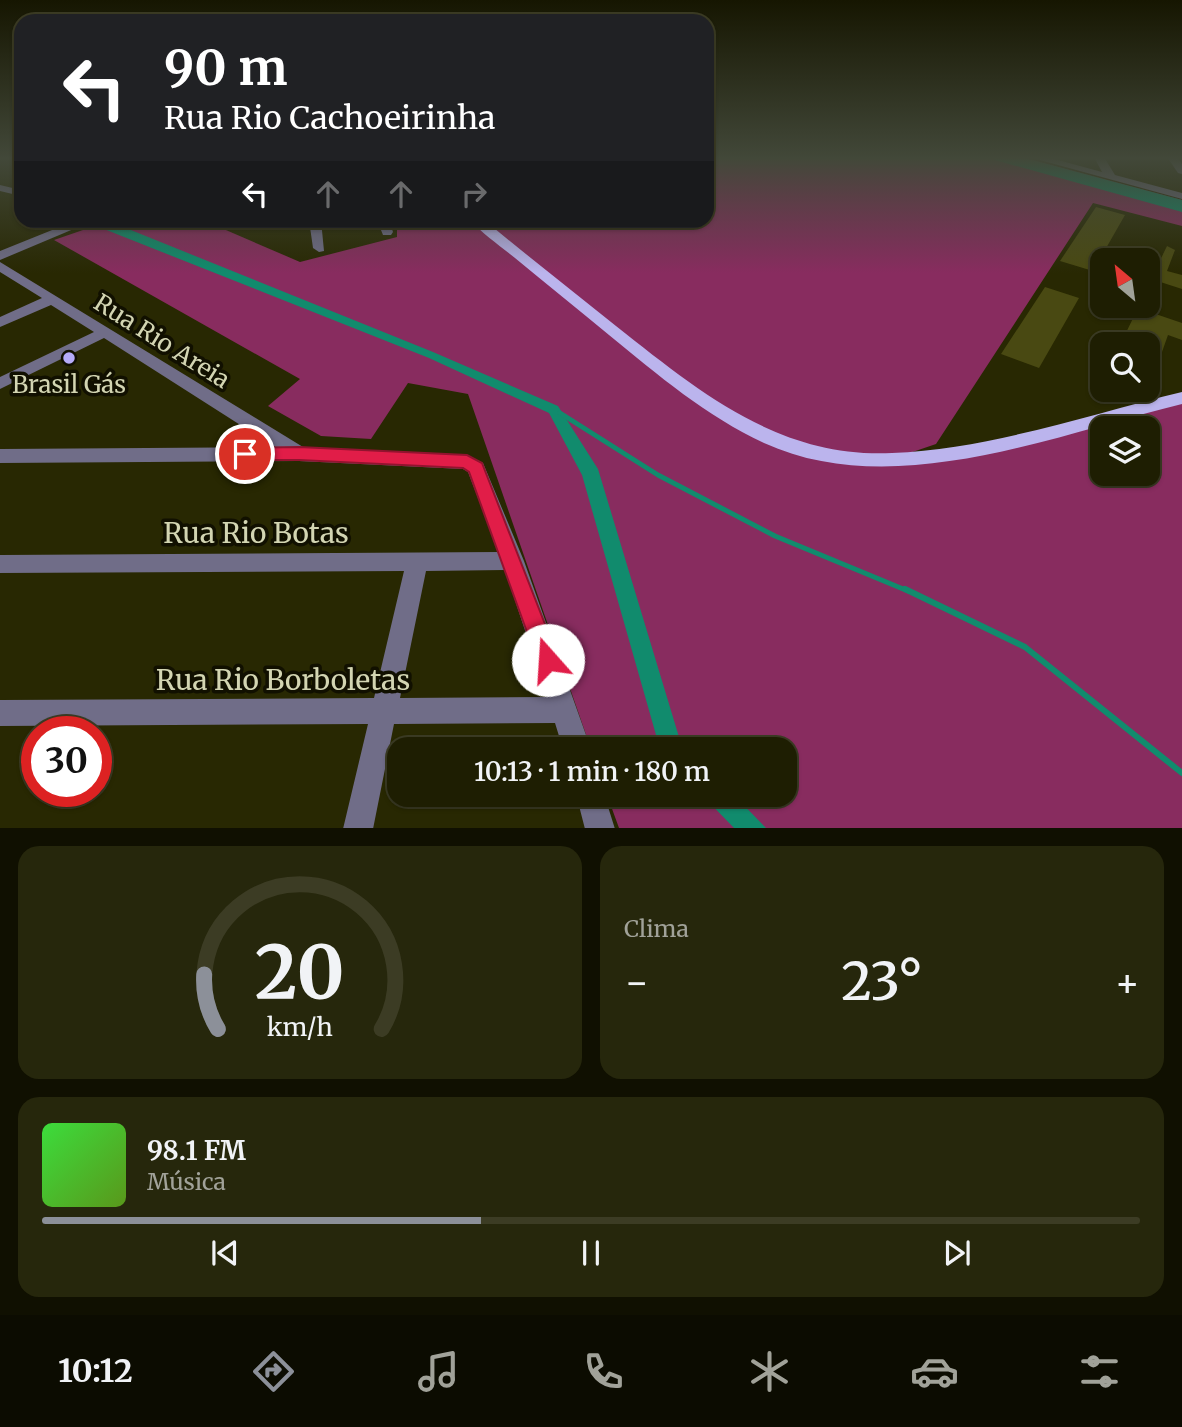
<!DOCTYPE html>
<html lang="pt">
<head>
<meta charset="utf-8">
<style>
	body { margin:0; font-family:Merriweather,serif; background:#26270c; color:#f1f3f6; height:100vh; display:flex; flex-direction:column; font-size:26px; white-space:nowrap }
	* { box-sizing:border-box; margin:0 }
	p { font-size:23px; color:#a1a299 }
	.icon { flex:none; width:38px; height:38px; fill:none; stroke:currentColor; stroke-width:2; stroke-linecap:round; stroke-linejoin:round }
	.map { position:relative; height:828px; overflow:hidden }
	.details { display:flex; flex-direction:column; gap:18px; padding:18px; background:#101001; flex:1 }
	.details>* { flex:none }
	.banner { position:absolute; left:14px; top:14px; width:700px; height:214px; border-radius:21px; box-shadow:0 2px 5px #0004,0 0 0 2px #3c3c24; background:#202124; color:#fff; overflow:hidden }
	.needle { width:46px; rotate:331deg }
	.fabs { position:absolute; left:1090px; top:248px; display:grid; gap:14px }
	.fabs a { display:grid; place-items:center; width:70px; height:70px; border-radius:14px; background:#1e1e02; box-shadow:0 2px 5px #0004,0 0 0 2px #3c3c24; font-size:35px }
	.speed { position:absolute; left:21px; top:716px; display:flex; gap:14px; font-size:35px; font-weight:700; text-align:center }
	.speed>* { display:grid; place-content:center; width:91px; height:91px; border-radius:50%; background:#1e1e02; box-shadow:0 2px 5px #0004,0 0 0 2px #3c3c24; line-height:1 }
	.speed .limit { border:10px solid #d22; background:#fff; color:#111 }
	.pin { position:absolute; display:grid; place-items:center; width:60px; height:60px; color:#fff; margin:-30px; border:4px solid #fff; border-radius:50%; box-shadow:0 2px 7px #0007 }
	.me { position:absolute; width:77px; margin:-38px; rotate:341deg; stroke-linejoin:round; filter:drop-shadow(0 0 5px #0008) }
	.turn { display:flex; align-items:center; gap:24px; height:147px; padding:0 35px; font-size:32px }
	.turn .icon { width:91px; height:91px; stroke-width:2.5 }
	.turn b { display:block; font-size:49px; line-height:60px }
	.lanes { display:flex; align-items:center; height:66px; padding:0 35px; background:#0003; justify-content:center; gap:35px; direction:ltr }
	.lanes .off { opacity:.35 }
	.big { font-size:52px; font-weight:600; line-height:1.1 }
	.details .tile { flex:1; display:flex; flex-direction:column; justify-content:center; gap:10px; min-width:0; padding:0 24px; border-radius:21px; background:#26270c }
	.details .dial { align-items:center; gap:0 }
	.dial svg { height:182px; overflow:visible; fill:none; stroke:#3c3c24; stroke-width:7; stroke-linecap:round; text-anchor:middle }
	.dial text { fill:#f1f3f6; stroke:none }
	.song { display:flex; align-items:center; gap:21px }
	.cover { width:84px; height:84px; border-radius:10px; background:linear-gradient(135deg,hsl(120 70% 55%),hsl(90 70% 35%)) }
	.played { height:7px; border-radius:4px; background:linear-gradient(90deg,#8c9099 40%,#3c3c24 40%) }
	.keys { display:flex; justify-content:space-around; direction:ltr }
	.heat { display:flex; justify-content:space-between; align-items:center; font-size:38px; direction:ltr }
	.details .tiles { flex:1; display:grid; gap:18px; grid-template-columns:1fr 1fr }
	.tile:last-child { grid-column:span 2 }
	.trip { position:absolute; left:387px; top:737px; width:410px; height:70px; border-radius:21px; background:#1e1e02; box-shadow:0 2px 5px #0004,0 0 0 2px #3c3c24; font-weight:600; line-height:70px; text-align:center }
	.menu { display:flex; height:112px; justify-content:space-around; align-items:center; background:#0c0c01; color:#a1a299 }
	.menu .icon { width:49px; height:49px }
	.menu .on { color:#8c9099 }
	.menu b { font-size:32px; color:#f1f3f6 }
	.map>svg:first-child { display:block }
</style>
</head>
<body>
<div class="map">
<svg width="1182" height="829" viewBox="0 0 1182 829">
	<rect width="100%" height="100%" fill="#282802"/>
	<path fill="#812659" d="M 1010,157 L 1021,157 L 1182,200 L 1182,204 Z"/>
	<path fill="#882c5f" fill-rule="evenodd" d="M 707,157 L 1010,157 L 1182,206 L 1182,226 L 1093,203 L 936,444 L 895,458 L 940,455 L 1182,398 L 1182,828 L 619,828 L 607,795 L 784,794 L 784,749 L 591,749 L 468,394 L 408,383 L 371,439 L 321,436 L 268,406 L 300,379 L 54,240 L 109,221 L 205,221 L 300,262 L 397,237 L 397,221 L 476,220 L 479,223 L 487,220 L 707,220 ZM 1102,429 L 1148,429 L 1148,474 L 1102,474 Z"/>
	<path fill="#118b6d" d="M 116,224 L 433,352 L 558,406 L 598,469 L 679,737 L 691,749 L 660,749 L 582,475 L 549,413 L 429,358 L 104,229 Z
		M 702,795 L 734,795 L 766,828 L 734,828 Z"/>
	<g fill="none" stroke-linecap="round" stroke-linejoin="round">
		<path stroke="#118b6d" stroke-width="5" d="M 560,413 L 658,475 L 775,536 L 908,591"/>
		<path stroke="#118b6d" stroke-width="6" d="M 905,589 L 1025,647 L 1182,773"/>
		<path fill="#118b6d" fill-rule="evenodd" d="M 993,157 L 1021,157 L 1182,200 L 1182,212 L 995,160 Z"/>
	</g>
	<path fill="#494912" d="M 1096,207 L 1125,215 L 1093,271 L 1060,261 Z
		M 1167,246 L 1175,250 L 1167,271 L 1182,275 L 1182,289 L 1151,279 Z
		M 1045,287 L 1079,298 L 1039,368 L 1001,354 Z
		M 1138,308 L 1182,323 L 1182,340 L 1168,335 L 1150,386 L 1148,345 L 1120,345 Z"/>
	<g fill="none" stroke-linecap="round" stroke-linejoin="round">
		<path fill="#706d88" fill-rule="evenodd" d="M 1029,157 L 1047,157 L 1102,172 L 1094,157 L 1104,157 L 1115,175 L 1182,193 L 1182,199 Z
			M 1167,157 L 1177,157 L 1182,164 L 1182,174 L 1178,173 Z
			M 0,185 L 21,190 L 21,196 L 0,191 Z
			M 77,220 L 95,220 L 0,260 L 0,251 Z
			M 309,220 L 321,220 L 324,251 L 319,252 L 313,248 Z
			M 377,220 L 389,220 L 393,232 L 391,235 L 383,235 Z
			M 573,220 L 588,220 L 592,225 L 586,229 Z
			M 0,262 L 303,447 L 467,455 L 483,463 L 524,561 L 591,749 L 563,749 L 555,723 L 394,724 L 373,829 L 343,829 L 368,724 L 0,726 L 0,700 L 374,698 L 404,571 L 0,573 L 0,555 L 499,552 L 468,472 L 463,469 L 299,461 L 0,463 L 0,449 L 275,447 L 104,338 L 0,389 L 0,377 L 94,332 L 51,305 L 0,327 L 0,317 L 42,298 L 0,272 ZM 505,570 L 547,697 L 400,698 L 426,571 Z
			M 576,794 L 604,794 L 615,829 L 585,829 Z"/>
		<path fill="#bbb4ed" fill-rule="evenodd" d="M 470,220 L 484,220 C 528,256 572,291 616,326 C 701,393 779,458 892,453 C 990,449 1087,415 1182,392 L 1182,404 C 1054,435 893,502 764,443 C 706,416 658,375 609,335 C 578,309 546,284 515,258 C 500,246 483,234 470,220 Z"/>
	</g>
	<linearGradient id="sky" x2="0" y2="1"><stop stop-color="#161601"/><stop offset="0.58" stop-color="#424839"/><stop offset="1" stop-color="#424839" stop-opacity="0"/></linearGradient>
	<rect width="1182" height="273" fill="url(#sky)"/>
	<path fill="#e11d48" stroke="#92132f" stroke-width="2" d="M 299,447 L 467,455 L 482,463 L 559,660 L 556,668 L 548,671 L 540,668 L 469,472 L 463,468 L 299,460 L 245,460 L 236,454 L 245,448 Z"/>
	<circle fill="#b6acf8" stroke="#111000" stroke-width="2.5" cx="69" cy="358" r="7"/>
	<g text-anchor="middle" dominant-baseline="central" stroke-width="7" stroke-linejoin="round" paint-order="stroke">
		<g font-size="24" fill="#d3d5b2" stroke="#111000">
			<text transform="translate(162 341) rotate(32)">Rua Rio Areia</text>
		</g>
		<g font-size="24" fill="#d3d5b2" stroke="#111000">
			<text x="69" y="384">Brasil Gás</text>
		</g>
		<g font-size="28" fill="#d3d5b2" stroke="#111000">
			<text x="256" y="533">Rua Rio Botas</text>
			<text x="283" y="680">Rua Rio Borboletas</text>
		</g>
	</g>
</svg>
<div class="fabs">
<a><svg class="needle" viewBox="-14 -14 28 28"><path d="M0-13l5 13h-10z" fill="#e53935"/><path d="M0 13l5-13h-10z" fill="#a1a299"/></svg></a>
<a><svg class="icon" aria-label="search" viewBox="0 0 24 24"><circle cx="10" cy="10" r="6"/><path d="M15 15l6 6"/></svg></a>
<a><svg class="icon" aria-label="layers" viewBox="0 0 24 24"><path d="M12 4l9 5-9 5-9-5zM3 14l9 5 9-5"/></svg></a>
</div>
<div class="speed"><div class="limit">30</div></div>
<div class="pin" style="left:245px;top:454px;background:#d93025"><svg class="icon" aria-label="arrive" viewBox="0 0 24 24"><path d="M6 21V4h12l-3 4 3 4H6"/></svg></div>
<svg class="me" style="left:548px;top:660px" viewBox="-20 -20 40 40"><circle r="19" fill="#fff"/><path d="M0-13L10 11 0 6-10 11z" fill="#e11d48"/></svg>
<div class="trip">10:13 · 1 min · 180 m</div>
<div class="banner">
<div class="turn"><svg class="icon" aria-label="left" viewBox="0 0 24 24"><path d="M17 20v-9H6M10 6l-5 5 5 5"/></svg><div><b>90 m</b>Rua Rio Cachoeirinha</div></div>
<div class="lanes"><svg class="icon" aria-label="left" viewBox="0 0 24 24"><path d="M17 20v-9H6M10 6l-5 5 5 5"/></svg><svg class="icon off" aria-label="ahead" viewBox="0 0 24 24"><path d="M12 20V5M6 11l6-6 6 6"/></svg><svg class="icon off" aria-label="ahead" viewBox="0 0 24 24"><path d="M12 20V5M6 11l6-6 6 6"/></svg><svg class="icon off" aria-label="right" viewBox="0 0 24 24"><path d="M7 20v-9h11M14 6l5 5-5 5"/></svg></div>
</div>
</div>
<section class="details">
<div class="tiles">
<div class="tile dial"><svg viewBox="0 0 100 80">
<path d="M14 69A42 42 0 1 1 86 69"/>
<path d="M14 69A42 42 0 0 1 8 45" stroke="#8c9099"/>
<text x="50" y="56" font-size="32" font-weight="700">20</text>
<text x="50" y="72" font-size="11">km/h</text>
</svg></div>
<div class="tile"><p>Clima</p>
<div class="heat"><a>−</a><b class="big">23°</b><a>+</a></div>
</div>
<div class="tile">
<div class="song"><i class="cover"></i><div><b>98.1 FM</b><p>Música</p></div></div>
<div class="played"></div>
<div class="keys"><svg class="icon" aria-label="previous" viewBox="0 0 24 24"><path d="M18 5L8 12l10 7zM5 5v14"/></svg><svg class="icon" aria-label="pause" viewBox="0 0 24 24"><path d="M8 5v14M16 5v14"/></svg><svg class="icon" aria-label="next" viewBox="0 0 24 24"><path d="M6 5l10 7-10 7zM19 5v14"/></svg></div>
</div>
</div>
</section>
<nav class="menu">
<b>10:12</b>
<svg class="icon on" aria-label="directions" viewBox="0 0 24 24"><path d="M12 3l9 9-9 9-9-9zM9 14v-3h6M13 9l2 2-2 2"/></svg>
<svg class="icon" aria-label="music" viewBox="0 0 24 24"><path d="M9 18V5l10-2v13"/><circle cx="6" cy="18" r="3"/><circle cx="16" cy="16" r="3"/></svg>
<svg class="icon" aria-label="phone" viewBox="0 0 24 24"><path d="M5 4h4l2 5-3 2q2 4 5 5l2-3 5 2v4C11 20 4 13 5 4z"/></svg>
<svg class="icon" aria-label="climate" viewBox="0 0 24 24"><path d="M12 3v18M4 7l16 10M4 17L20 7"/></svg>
<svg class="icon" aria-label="car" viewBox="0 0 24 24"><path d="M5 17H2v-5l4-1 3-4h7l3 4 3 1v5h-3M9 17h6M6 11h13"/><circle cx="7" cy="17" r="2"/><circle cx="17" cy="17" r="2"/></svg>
<svg class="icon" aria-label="filters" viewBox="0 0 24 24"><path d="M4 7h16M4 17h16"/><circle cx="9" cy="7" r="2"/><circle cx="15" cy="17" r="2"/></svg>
</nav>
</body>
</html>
